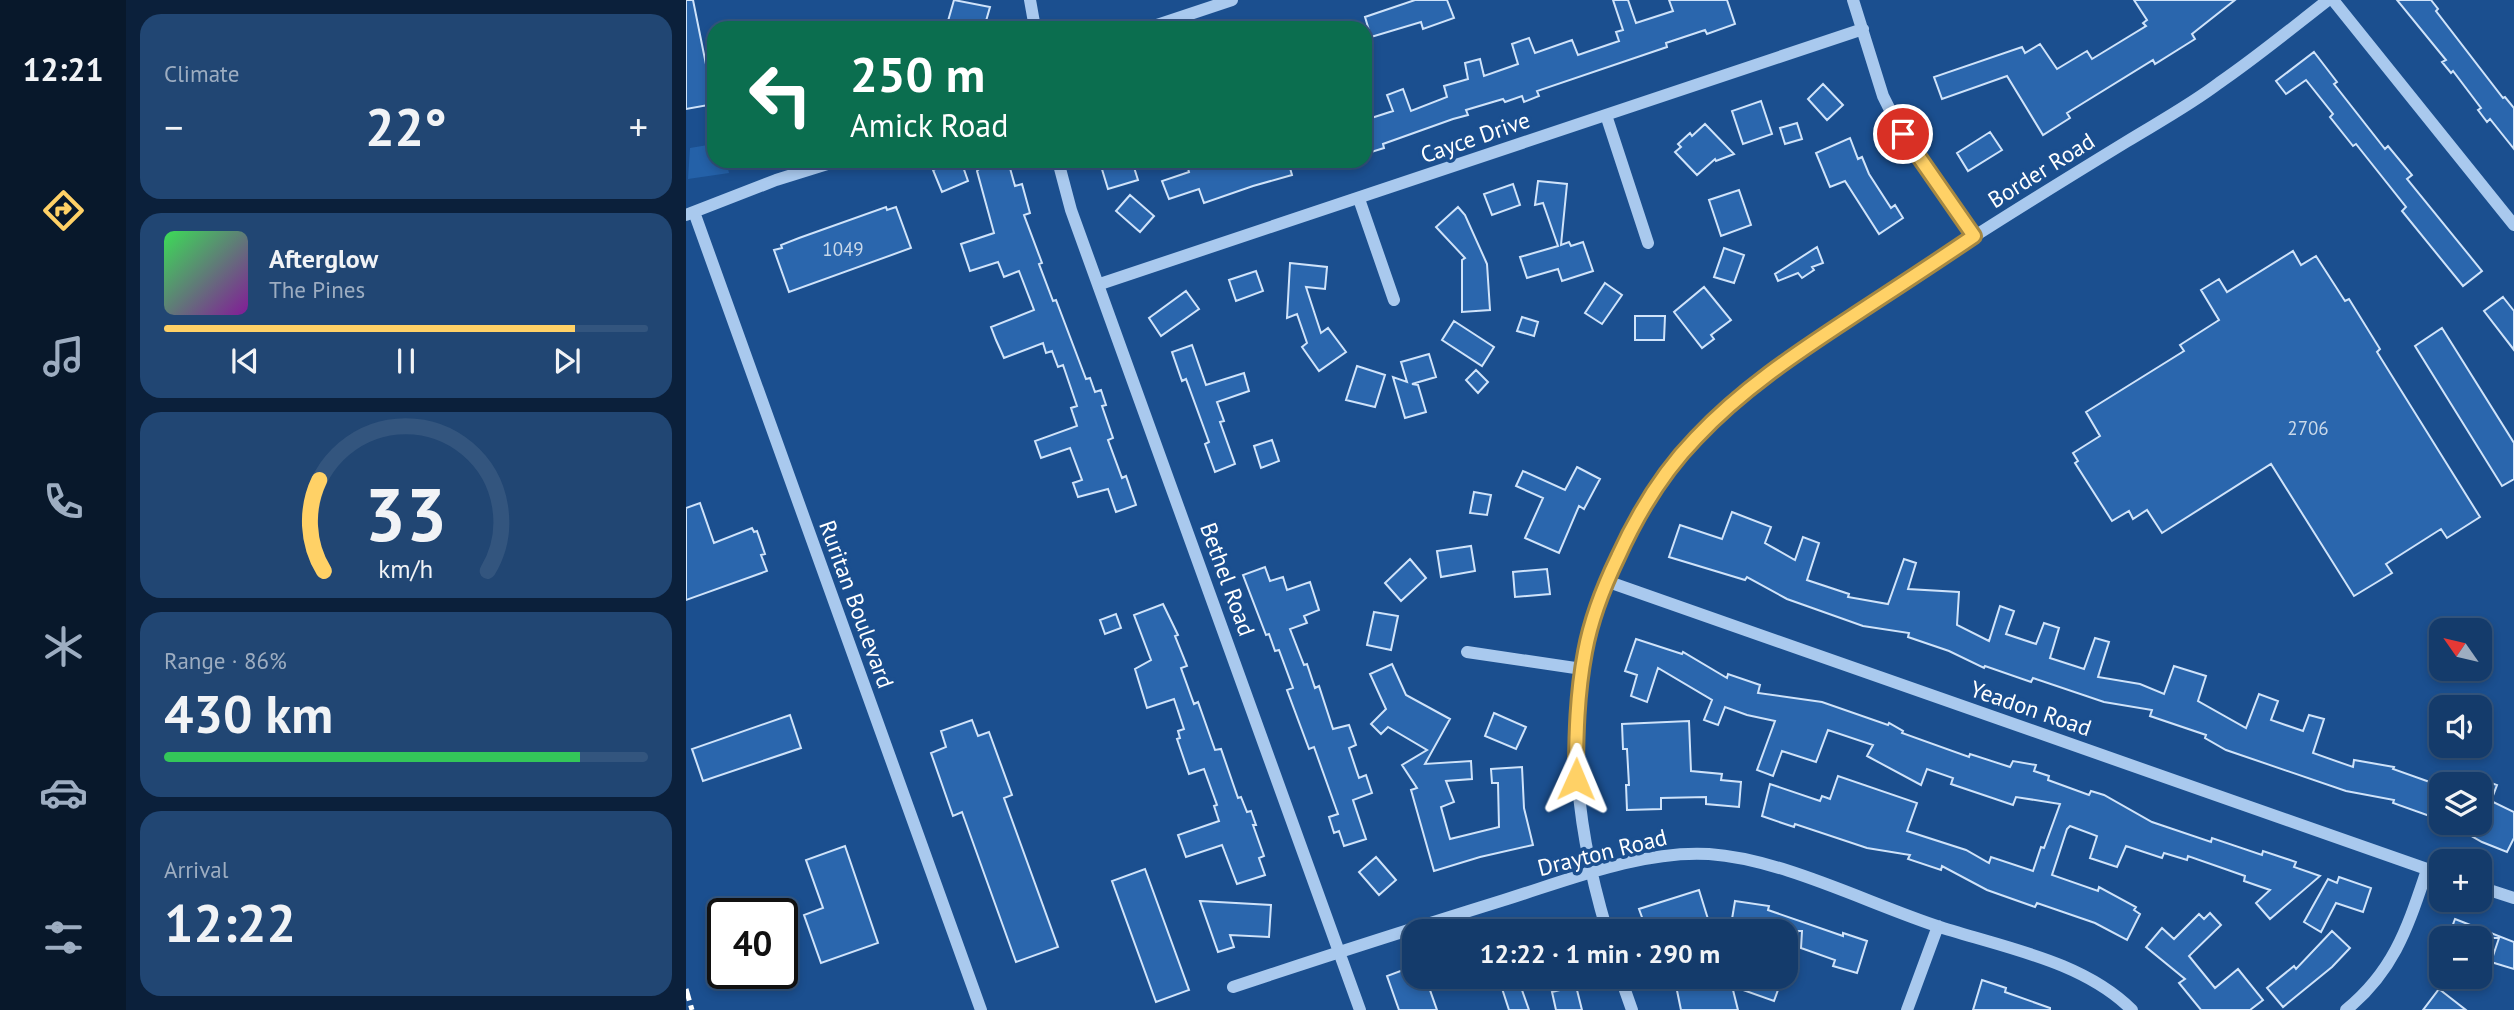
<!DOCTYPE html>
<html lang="en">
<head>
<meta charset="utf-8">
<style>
	body { margin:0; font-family:"PT Sans",sans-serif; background:#214673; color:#f1f3f6; height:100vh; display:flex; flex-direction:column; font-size:26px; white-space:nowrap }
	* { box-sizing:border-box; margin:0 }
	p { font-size:23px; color:#9dadc1 }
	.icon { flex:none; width:38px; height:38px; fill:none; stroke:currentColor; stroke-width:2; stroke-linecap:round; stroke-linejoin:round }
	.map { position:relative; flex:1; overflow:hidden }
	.side { display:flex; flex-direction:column; gap:14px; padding:14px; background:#0b203b; width:560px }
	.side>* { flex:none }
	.hud { position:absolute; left:21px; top:21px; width:665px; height:147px; border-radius:21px; box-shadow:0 4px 10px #0003,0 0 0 2px #33557e; background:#0b6e4f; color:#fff; overflow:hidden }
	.needle { width:46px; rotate:304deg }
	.fabs { position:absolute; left:1743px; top:618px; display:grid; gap:14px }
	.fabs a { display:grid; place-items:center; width:63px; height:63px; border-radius:14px; background:#143b6b; box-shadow:0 4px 10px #0003,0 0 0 2px #33557e; font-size:35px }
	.speed { position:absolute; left:21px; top:898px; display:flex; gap:14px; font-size:35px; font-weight:700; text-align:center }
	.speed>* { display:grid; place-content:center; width:91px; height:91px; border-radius:50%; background:#143b6b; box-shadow:0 4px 10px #0003,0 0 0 2px #33557e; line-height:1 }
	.speed .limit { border:4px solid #111; border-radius:10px; background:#fff; color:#111 }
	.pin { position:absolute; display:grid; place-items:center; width:60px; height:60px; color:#fff; margin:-30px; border:4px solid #fff; border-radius:50%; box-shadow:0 2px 7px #0007 }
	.me { position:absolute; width:77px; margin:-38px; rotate:1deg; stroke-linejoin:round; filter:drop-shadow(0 0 5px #0008) }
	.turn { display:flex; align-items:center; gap:24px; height:147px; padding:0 28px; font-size:32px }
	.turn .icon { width:91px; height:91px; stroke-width:2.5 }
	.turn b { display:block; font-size:49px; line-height:60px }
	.big { font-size:52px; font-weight:800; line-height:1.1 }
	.side .widget { flex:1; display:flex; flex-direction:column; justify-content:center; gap:10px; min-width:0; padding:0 24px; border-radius:21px; background:#214673 }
	.side .dial { align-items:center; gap:0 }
	.dial svg { height:182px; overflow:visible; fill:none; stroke:#33557e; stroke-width:7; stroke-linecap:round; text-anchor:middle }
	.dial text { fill:#f1f3f6; stroke:none }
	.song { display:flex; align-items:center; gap:21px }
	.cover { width:84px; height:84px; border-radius:10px; background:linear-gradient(135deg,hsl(130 70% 55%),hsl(290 70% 35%)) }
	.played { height:7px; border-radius:4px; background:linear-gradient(90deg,#ffd166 85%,#33557e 85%) }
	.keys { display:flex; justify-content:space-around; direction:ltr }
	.heat { display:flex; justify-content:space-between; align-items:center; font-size:38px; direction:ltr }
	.charge { height:10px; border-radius:5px; background:linear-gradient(90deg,#34c759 86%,#33557e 0) }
	.trip { position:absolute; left:716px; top:919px; width:396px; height:70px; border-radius:21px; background:#143b6b; box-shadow:0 4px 10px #0003,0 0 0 2px #33557e; font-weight:800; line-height:70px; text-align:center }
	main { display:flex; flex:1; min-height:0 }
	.dock { display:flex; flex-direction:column; width:126px; justify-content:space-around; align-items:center; background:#08182b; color:#9dadc1 }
	.dock .icon { width:49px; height:49px }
	.dock .selected { color:#ffd166 }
	.dock b { font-size:32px; color:#f1f3f6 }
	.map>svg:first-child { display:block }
</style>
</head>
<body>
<main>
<nav class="dock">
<b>12:21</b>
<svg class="icon selected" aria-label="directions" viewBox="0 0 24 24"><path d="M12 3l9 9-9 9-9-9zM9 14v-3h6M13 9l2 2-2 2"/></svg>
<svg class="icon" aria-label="music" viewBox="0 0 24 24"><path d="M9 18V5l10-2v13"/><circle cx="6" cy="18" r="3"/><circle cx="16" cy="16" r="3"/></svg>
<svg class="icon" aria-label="phone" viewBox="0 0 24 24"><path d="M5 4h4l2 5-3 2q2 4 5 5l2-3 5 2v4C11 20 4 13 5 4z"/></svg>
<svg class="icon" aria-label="climate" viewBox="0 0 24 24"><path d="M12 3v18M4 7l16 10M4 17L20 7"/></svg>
<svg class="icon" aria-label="car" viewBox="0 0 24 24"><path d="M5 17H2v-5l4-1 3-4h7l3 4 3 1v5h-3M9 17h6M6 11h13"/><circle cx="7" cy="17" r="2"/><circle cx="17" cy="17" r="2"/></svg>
<svg class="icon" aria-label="filters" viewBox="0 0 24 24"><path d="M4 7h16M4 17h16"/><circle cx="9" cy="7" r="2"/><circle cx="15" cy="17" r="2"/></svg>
</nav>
<section class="side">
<div class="widget"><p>Climate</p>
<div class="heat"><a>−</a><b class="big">22°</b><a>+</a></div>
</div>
<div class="widget">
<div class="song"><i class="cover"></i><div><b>Afterglow</b><p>The Pines</p></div></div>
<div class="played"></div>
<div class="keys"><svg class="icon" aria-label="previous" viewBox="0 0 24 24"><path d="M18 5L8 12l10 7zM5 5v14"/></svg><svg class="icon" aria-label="pause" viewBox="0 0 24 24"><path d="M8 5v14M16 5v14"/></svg><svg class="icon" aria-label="next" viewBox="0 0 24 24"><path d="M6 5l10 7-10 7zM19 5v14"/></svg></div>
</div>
<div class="widget dial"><svg viewBox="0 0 100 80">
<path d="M14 69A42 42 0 1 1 86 69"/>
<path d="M14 69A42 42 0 0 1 12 29" stroke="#ffd166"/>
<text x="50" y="56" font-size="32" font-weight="700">33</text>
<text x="50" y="72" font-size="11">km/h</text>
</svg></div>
<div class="widget"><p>Range · 86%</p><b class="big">430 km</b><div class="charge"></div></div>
<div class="widget"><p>Arrival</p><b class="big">12:22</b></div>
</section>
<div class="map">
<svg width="1828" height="1010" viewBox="0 0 1828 1010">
	<rect width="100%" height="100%" fill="#1b4f8f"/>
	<path fill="#2461a8" d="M 28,144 L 28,161 L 40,161 L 43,173 L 2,179 L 4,148 Z"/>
	<path fill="#2a66ad" stroke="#cfe3fa" stroke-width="2" d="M 0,0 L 7,0 L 28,104 L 0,109 Z
		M 268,0 L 304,7 L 298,28 L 260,28 Z
		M 729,0 L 761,0 L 768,18 L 737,29 L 735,22 L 685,37 L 679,17 Z
		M 927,0 L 942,0 L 950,23 L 987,11 L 983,0 L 1041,0 L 1049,24 L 1021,34 L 1019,30 L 980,43 L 981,47 L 851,91 L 853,96 L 838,102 L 836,96 L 819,102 L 817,99 L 780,110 L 782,115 L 767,119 L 697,144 L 698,148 L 679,154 L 679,120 L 707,111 L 701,95 L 717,89 L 725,111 L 761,97 L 758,86 L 782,79 L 779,63 L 794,59 L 798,76 L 832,64 L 826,44 L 843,38 L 849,53 L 886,40 L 892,55 L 933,41 L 930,32 L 937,30 Z
		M 1448,0 L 1549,0 L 1506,34 L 1509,39 L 1469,64 L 1467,60 L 1381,113 L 1384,118 L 1357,135 L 1321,76 L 1256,99 L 1248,77 L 1336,47 L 1339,53 L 1354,44 L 1371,69 L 1401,51 L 1406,59 L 1460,26 L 1457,23 L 1461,20 Z
		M 1711,0 L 1745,0 L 1752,9 L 1750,11 L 1817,98 L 1819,97 L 1828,108 L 1828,149 L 1804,119 L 1801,122 L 1792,110 L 1795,108 L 1767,71 L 1765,73 L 1756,62 L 1760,60 Z
		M 1628,52 L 1651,82 L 1648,84 L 1699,149 L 1702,146 L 1726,175 L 1721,179 L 1796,271 L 1777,286 L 1716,211 L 1720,207 L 1670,144 L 1667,146 L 1644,117 L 1647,114 L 1620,80 L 1600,94 L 1590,81 Z
		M 1137,84 L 1157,105 L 1141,120 L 1122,99 Z
		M 1075,101 L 1086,134 L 1057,144 L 1046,111 Z
		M 1111,123 L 1116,139 L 1099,144 L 1094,128 Z
		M 1019,124 L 1048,154 L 1030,161 L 1029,159 L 1011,175 L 989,152 L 995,147 L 992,144 L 1004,133 L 1006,136 Z
		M 1304,132 L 1316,150 L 1282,171 L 1271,153 Z
		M 1164,138 L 1172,159 L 1176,157 L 1183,174 L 1205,208 L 1209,205 L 1217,218 L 1193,234 L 1159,181 L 1144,187 L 1130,153 Z
		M 270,161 L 275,161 L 282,181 L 256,192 L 247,170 Z
		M 301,161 L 322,161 L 329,186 L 336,184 L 344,213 L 338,215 L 356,263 L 353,264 L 367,301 L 370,300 L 400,379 L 404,378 L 409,392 L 415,390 L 420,405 L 416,406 L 427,438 L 422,440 L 436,478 L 440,476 L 450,505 L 430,512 L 422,489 L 392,497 L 387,483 L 396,480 L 384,448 L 355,458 L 349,441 L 391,426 L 385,408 L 391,406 L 377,365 L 372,367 L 366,351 L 360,353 L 357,343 L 318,358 L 310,340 L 305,327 L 348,310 L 333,271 L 318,277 L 312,262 L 284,271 L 275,244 L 308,233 L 291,171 Z
		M 420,161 L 446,161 L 452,180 L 422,189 L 415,166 L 421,165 Z
		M 500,161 L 602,161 L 606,175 L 567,186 L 518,203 L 513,189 L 483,199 L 476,181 L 503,172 Z
		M 852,181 L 881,184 L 875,245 L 883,242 L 885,246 L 897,242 L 907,271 L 876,281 L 872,269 L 841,278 L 834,257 L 872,246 L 857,203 L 849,205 Z
		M 827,184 L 834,205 L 806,215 L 798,194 Z
		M 1053,190 L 1065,225 L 1035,236 L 1023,200 Z
		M 444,195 L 468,216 L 454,232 L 430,211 Z
		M 200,207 L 201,210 L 210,207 L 225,248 L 103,292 L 88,250 L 96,248 L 95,245 L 113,238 Z
		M 772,207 L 779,215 L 801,264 L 804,310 L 776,312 L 776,260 L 779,258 L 750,227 Z
		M 1131,247 L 1137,263 L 1126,267 L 1128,270 L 1116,278 L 1112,273 L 1092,281 L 1089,274 Z
		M 1038,248 L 1058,255 L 1048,283 L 1028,277 Z
		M 1607,251 L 1615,265 L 1630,256 L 1659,301 L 1663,299 L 1694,349 L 1691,352 L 1794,517 L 1761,538 L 1755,529 L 1700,564 L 1706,573 L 1668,596 L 1585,464 L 1476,533 L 1461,510 L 1447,519 L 1443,511 L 1426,521 L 1389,463 L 1392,461 L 1387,453 L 1414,436 L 1400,412 L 1498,351 L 1494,345 L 1533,320 L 1515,290 L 1533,279 L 1541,292 Z
		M 604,263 L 641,267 L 639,289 L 620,287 L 635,333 L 642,328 L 660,352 L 633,371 L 616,347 L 621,343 L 611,314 L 601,318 Z
		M 570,271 L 577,291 L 550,301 L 543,280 Z
		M 919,283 L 936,295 L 916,324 L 899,313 Z
		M 1018,287 L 1045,320 L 1025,335 L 1028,339 L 1016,348 L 988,312 Z
		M 500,291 L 513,309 L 475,336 L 463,318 Z
		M 1817,297 L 1828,311 L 1828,350 L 1798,311 Z
		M 949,316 L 979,316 L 978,340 L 949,340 Z
		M 836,317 L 852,322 L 848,336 L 831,331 Z
		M 768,321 L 808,347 L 796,366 L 756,340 Z
		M 1756,328 L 1828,443 L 1828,479 L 1816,486 L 1729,346 Z
		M 506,345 L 520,385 L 558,373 L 563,391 L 531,402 L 538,421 L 534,422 L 549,464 L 529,472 L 519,444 L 523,442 L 500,379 L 496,381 L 486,352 Z
		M 743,354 L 750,377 L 726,384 L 732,385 L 740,412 L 719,418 L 707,377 L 721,382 L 715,362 Z
		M 671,366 L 699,375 L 689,407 L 660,400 Z
		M 790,370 L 802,382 L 792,393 L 780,380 Z
		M 586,440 L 593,461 L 575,468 L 568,446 Z
		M 891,467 L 914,479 L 898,509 L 893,506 L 873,553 L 839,538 L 857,498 L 830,486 L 837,471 L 879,490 Z
		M 788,492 L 805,495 L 801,515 L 784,513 Z
		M 14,503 L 28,543 L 66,528 L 68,532 L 71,531 L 79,554 L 75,555 L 81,571 L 0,600 L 0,508 Z
		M 1046,512 L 1085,527 L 1079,543 L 1109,560 L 1117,537 L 1133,543 L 1121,580 L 1163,594 L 1162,597 L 1202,604 L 1218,559 L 1230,563 L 1222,589 L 1273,592 L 1271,625 L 1303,641 L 1314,606 L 1328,611 L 1320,634 L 1350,644 L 1358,623 L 1373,628 L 1364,658 L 1398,669 L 1409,638 L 1423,642 L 1412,677 L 1454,684 L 1478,694 L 1488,666 L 1520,676 L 1512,701 L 1560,728 L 1573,694 L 1592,701 L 1585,720 L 1617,731 L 1623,715 L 1638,719 L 1627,753 L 1667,767 L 1668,760 L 1708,767 L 1707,769 L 1755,786 L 1755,820 L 1707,803 L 1708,800 L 1660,791 L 1540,750 L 1519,738 L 1520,735 L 1464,716 L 1466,710 L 1418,702 L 1347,678 L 1345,682 L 1299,666 L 1298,668 L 1263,651 L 1222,637 L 1223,633 L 1177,626 L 1101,599 L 1061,577 L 1059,580 L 983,557 L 994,525 L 1036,539 Z
		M 785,546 L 789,571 L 755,577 L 751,551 Z
		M 724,559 L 740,578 L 715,601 L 699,583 Z
		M 579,567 L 584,581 L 597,577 L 601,590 L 624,582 L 633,610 L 618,616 L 621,623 L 604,629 L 618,665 L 621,664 L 629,688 L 633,686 L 647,729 L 663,725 L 670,745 L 663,748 L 673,778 L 680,775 L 686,793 L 667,800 L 680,839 L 658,846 L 653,831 L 648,833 L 643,817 L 652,814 L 628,747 L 623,749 L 601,690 L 607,688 L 593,650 L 589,651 L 583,634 L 580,635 L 557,575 Z
		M 861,569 L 864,594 L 829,597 L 827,572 Z
		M 477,604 L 492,635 L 489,636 L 501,666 L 495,668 L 508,704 L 512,702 L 529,750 L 535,749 L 552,798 L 555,797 L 561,812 L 565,811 L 570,825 L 567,825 L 578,856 L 573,858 L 579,875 L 551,884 L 536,845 L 500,857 L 492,835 L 533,821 L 528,806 L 531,805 L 518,769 L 503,774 L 491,739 L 494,738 L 492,731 L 498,729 L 488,699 L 461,708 L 449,669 L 465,660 L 448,615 Z
		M 688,612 L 712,616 L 705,650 L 681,645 Z
		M 430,614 L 435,628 L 419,634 L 414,620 Z
		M 950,639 L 996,654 L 997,652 L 1041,678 L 1042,674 L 1074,685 L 1072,693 L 1136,702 L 1202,725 L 1203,723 L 1217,731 L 1216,733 L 1283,757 L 1284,754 L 1324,767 L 1327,761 L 1350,765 L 1348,771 L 1363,776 L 1362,780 L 1403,795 L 1405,791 L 1418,795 L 1466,822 L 1525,842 L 1526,838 L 1576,855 L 1577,851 L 1610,862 L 1608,867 L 1634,876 L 1584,919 L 1570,903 L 1584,890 L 1558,881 L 1559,876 L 1502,856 L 1501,860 L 1478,853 L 1476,858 L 1440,846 L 1431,867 L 1404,858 L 1411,836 L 1384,826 L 1381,829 L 1366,875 L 1412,891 L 1413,887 L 1450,907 L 1448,910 L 1454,914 L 1441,940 L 1409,923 L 1351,903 L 1349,907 L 1301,890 L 1256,866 L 1255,870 L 1222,859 L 1224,855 L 1181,848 L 1109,824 L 1108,827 L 1096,823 L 1076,816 L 1084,784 L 1134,801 L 1136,796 L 1144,799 L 1152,776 L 1231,803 L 1221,831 L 1280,850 L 1303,863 L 1305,857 L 1347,871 L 1355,847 L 1358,848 L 1374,804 L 1330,797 L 1327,805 L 1265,784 L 1267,778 L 1241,769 L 1235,785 L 1181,756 L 1187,745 L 1142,730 L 1130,762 L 1096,751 L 1087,776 L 1071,770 L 1089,721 L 1061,715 L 1039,707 L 1032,725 L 1018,720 L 1026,700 L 972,668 L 961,702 L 945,696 L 951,675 L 939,671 Z
		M 706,664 L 720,695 L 764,719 L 739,764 L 785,761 L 786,779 L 760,781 L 768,802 L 755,807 L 764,839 L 813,827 L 812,783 L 806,783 L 805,769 L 836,767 L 838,808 L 847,845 L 794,857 L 748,871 L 725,790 L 731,788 L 716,765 L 741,750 L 702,727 L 695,734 L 685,724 L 700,709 L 684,674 Z
		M 808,713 L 840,727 L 830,749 L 799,736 Z
		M 104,715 L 115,748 L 17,781 L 6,749 Z
		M 286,720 L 292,736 L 303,732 L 326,795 L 318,798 L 372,947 L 330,962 L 276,812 L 267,816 L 245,753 L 260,747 L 255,731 Z
		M 1003,721 L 1005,771 L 1036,774 L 1035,780 L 1055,782 L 1053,807 L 1020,804 L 1020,797 L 975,798 L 975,809 L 941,810 L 940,785 L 943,785 L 941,749 L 937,749 L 936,724 Z
		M 1794,779 L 1811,785 L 1805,801 L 1828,812 L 1828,838 L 1821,852 L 1796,842 L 1761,822 L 1794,822 Z
		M 159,846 L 192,943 L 135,963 L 118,915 L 137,908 L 120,860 Z
		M 690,857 L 710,880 L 693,895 L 673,872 Z
		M 459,869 L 503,990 L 470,1002 L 426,881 Z
		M 1653,877 L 1685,888 L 1677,912 L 1650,903 L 1635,932 L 1618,922 L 1642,879 L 1651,883 Z
		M 1013,890 L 1022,919 L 1002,925 L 1001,920 L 961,931 L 953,909 Z
		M 514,901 L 585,905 L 583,937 L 544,935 L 548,947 L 532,952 Z
		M 1049,901 L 1083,906 L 1082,910 L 1157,936 L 1157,933 L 1181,941 L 1171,973 L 1147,966 L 1149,960 L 1115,948 L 1116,931 L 1112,931 L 1101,962 L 1099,961 L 1099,931 L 1077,931 L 1045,925 Z
		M 1524,913 L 1535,925 L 1503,956 L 1529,988 L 1552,969 L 1577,1000 L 1564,1010 L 1515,1010 L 1493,983 L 1499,979 L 1460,947 L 1476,928 L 1488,939 L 1513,914 L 1518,919 Z
		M 1769,919 L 1828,942 L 1828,969 L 1805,962 L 1813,938 L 1762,938 Z
		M 1646,931 L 1664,948 L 1646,967 L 1597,1007 L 1581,988 L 1608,966 L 1610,969 Z
		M 728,966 L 728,976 L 739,976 L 751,1010 L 713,1010 L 701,976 Z
		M 812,976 L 831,976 L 843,1010 L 823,1010 Z
		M 988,976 L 1090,976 L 1087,985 L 1093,987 L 1088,1001 L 1046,986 L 1052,1010 L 995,1010 Z
		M 1296,980 L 1320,988 L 1319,992 L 1364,1008 L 1364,1010 L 1287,1010 Z
		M 890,986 L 896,1010 L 870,1010 L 866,992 Z
		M 1753,989 L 1780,1010 L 1737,1010 Z"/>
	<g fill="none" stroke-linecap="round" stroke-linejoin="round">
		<path stroke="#a9c9ee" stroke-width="12" d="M 344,0 L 349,28
			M 1167,0 L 1197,96 L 1207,116 L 1288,236
			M 1647,0 L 1828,225
			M 462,28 L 546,0
			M 920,115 L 962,243
			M 372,161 L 385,210 L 674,1010
			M 673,199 L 708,300
			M 8,212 L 295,1010
			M 0,215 L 90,180 L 151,161
			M 414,284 L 1177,29
			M 920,581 L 1755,874
			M 781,652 L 896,669
			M 1794,887 L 1828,898
			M 921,931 C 877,784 874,651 954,516 C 976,478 1002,444 1034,414 C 1096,356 1171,314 1241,267 C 1306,224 1373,183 1440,142 C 1471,123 1504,105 1533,83 C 1571,57 1606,28 1642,0
			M 934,976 L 946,1010
			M 547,987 C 637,957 728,928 818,900 C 882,880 956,850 1023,854 C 1097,859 1183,904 1254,927 C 1319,948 1397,961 1446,1010
			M 1221,1010 L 1252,926
			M 1660,1010 C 1709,970 1722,926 1741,870"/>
		<path stroke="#fff" stroke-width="5" stroke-dasharray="12 5" stroke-linecap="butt" d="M 0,989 L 6,1010"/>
	</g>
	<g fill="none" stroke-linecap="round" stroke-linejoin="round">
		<defs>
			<path id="route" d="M 890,779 C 890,736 891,694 899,652 C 905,619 917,588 932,557 C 951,515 977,472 1010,438 C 1055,390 1109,354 1164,318 C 1205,291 1247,264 1288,236 L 1217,134"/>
		</defs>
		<use href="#route" stroke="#a68842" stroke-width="18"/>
		<use href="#route" stroke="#ffd166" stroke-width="12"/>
	</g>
	<g text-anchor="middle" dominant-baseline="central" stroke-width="7" stroke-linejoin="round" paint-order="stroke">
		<g font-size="19" fill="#cad9ea">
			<text x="157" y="249">1049</text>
			<text x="1622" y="428">2706</text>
		</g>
		<g font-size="23" fill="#fff" stroke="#1b4f8f">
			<text transform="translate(789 137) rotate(-19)">Cayce Drive</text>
			<text transform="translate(1355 170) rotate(-32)">Border Road</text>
			<text transform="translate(542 579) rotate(70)">Bethel Road</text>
			<text transform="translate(171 604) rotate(70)">Ruritan Boulevard</text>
			<text transform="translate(1345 708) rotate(19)">Yeadon Road</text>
			<text transform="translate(916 852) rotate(-14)">Drayton Road</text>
		</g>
	</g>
</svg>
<div class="fabs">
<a><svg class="needle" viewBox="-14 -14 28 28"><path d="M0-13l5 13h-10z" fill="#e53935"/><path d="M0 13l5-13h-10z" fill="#9dadc1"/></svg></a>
<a><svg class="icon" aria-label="sound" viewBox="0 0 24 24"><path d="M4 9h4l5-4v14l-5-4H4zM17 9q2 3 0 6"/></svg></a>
<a><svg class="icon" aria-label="layers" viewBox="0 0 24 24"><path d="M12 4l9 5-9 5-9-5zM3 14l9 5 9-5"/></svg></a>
<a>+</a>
<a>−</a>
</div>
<div class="speed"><div class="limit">40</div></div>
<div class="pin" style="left:1217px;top:134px;background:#d93025"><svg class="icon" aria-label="arrive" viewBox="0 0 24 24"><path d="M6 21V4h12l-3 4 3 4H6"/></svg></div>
<svg class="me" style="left:890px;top:779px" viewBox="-20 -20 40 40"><path d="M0-17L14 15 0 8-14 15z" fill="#ffd166" stroke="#fff" stroke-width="4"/></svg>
<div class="trip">12:22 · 1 min · 290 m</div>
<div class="hud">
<div class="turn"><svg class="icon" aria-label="left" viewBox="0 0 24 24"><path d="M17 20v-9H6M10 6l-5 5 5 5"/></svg><div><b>250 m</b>Amick Road</div></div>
</div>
</div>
</main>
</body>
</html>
